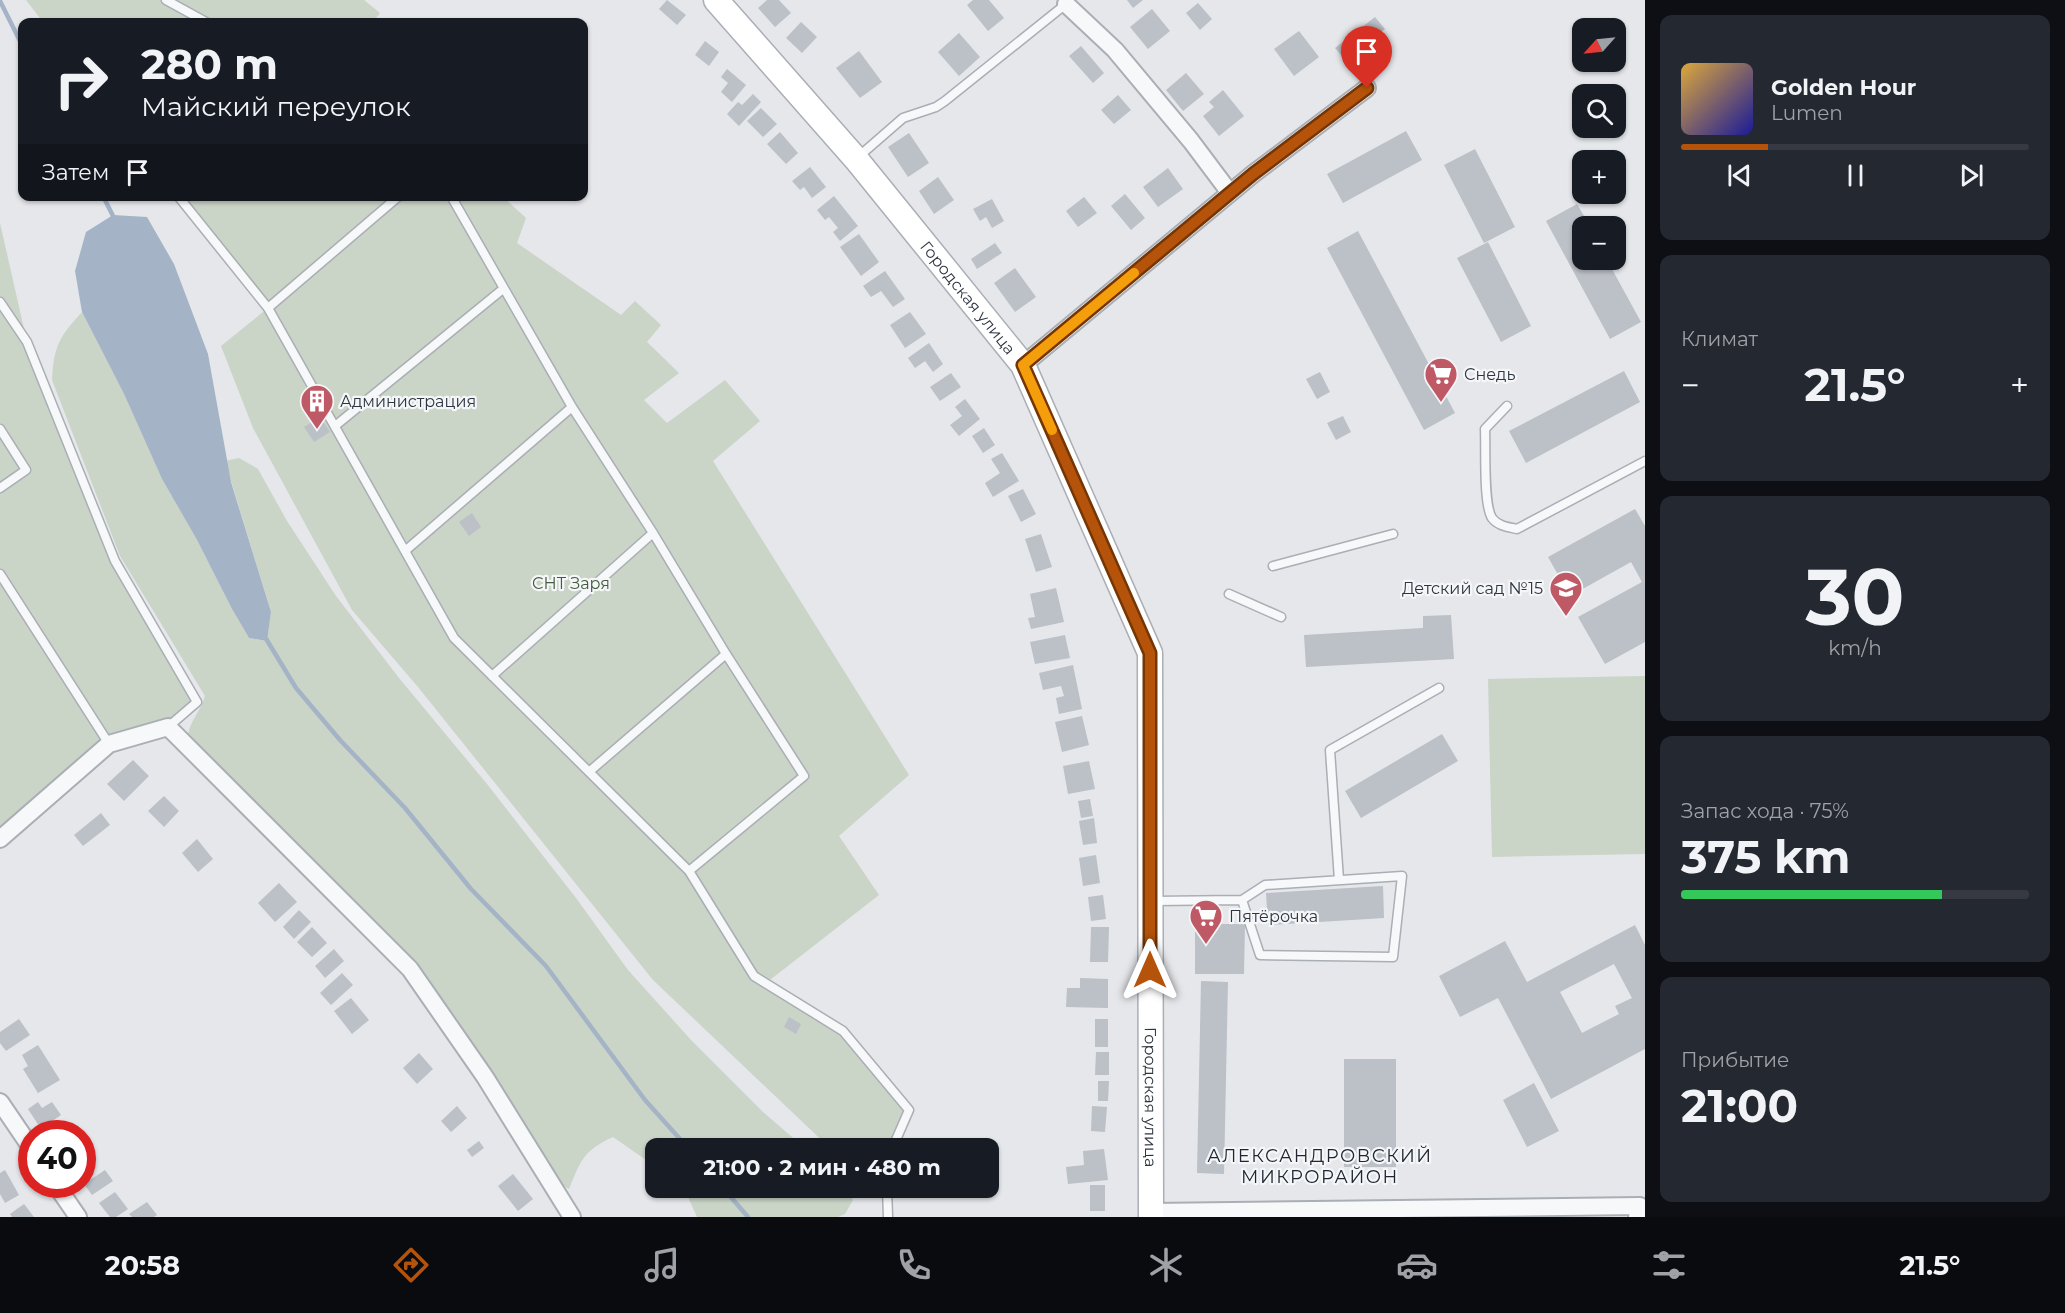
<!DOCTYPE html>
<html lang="ru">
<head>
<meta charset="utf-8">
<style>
	body { margin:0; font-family:Montserrat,sans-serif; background:#242831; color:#f1f3f6; height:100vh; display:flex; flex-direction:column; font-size:22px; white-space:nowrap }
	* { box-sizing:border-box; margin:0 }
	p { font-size:20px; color:#9ea1a6 }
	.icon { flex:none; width:33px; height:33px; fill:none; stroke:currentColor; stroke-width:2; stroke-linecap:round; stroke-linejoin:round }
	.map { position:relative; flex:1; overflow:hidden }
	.panel { display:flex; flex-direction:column; gap:15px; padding:15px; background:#0d0f14; width:420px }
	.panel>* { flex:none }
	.hud { position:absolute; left:18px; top:18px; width:570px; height:183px; border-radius:12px; box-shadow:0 2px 4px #0004; background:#171b24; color:#f1f3f6; overflow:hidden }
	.needle { width:39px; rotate:243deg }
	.controls { position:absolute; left:1572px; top:18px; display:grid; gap:12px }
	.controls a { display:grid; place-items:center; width:54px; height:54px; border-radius:12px; background:#171b24; box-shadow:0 2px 4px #0004; font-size:30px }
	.speed { position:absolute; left:18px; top:1120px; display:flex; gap:12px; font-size:30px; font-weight:700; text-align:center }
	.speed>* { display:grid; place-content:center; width:78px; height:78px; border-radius:50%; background:#171b24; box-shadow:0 2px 4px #0004; line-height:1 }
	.speed .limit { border:9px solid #d22; background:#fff; color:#111 }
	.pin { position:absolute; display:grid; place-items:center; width:51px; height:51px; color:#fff; margin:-62px -26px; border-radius:50% 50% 50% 0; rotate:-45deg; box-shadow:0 0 6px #0007 }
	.pin .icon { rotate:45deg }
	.me { position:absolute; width:66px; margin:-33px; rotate:0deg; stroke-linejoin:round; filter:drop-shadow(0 0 4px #0008) }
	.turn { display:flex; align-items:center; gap:21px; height:126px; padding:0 24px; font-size:27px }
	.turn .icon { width:78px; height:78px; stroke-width:2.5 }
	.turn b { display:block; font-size:42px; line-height:51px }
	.then { display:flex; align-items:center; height:57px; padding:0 24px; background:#0003; gap:12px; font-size:22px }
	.big { font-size:45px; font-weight:700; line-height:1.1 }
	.panel .tile { flex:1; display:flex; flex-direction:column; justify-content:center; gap:9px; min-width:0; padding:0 21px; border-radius:12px; background:#242831 }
	.panel .dial { align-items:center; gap:0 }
	.dial b { font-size:78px; line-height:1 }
	.song { display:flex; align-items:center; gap:18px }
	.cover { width:72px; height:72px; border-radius:9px; background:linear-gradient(135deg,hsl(40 70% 55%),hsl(240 70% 35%)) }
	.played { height:6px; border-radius:3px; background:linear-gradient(90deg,#b45309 25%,#363941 25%) }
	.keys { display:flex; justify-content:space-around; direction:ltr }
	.heat { display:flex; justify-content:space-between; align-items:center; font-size:33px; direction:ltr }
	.charge { height:9px; border-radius:4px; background:linear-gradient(90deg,#34c759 75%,#363941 0) }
	.trip { position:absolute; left:645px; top:1138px; width:354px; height:60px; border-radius:12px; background:#171b24; box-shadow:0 2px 4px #0004; font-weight:700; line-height:60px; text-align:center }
	.tab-bar { display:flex; height:96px; justify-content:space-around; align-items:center; background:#090b0e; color:#9ea1a6 }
	.tab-bar .icon { width:42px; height:42px }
	.tab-bar .active { color:#b45309 }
	.tab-bar b { font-size:27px; color:#f1f3f6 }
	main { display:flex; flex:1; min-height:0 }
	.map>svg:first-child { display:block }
</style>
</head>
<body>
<main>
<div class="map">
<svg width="1645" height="1217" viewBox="0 0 1645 1217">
	<rect width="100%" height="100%" fill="#e5e7eb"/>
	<path fill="#cad4c7" d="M 26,0 L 364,0 L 380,13 L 373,22 L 43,22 Z
		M 178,197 L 503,197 L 526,218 L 517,243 L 621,315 L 635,301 L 661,325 L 647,342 L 679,373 L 644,400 L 667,423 L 725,380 L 760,421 L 713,461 L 909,775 L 839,836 L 879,895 L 766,983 L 843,1031 L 909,1110 L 892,1149 L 831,1149 L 653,980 L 418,687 L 352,610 L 253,428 L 221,346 L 268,308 Z
		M 0,223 L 27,342 L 115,561 L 197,702 L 168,727 L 109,744 L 0,839 Z
		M 82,312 L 124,394 L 162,479 L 197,540 L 232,609 L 249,638 L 267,641 L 271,612 L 225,461 L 239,458 L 258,469 L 287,521 L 336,596 L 399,678 L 487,784 L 576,898 L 628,970 L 691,1040 L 763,1112 L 806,1149 L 656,1149 L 655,1170 L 646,1160 L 613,1137 C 583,1151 581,1160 569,1189 L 558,1183 L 415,964 L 188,734 C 191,720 201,710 205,696 L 120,556 L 52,380 C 54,346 59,337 82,312 Z
		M 1645,676 L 1645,854 L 1492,857 L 1488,679 Z
		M 675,1188 L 848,1188 L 853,1200 L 845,1214 L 838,1217 L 697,1217 L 688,1197 Z"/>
	<path fill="#a4b4c6" d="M 113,215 L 147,217 L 174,264 L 208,354 L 231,482 L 271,612 L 267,641 L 249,638 L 232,609 L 197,540 L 162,479 L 124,394 L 82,312 L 75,271 L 86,232 Z"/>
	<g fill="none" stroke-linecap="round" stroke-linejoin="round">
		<path stroke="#a4b4c6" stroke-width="4.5" d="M 0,1 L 22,45
			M 103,196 L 115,220
			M 265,637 L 296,688 L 340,740 L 405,808 L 471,889 L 546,966 L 645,1100 L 689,1149
			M 723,1188 L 748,1217"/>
	</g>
	<path fill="#bcc0c7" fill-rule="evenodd" d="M 667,0 L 686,15 L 677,25 L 659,9 Z
		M 767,0 L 779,0 L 791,13 L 775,27 L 758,8 Z
		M 973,0 L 989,0 L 1004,18 L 988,31 L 967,5 Z
		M 1127,0 L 1143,0 L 1133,8 Z
		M 1198,3 L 1212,19 L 1200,30 L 1186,13 Z
		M 1152,9 L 1170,31 L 1148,49 L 1130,27 Z
		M 1375,17 L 1385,29 L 1345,60 L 1335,48 Z
		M 801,22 L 817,37 L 802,53 L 786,38 Z
		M 1299,31 L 1319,57 L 1294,76 L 1274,49 Z
		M 959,33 L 980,57 L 959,76 L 938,52 Z
		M 705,41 L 719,52 L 709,66 L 695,55 Z
		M 1081,46 L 1104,73 L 1093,83 L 1069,56 Z
		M 859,51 L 882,82 L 860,98 L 836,68 Z
		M 727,69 L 746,85 L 732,102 L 721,92 L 728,83 L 721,77 Z
		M 1186,73 L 1204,94 L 1183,111 L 1166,90 Z
		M 1223,90 L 1244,116 L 1219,136 L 1203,116 L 1214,107 L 1209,102 Z
		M 753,94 L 761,102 L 739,126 L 727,114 L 738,102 L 742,105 Z
		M 1118,95 L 1131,110 L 1114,124 L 1101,110 Z
		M 761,108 L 777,124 L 763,137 L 747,121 Z
		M 1406,131 L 1422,160 L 1343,203 L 1327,174 Z
		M 780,132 L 798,153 L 786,164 L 767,144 Z
		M 909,133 L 929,163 L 908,177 L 888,147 Z
		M 1475,149 L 1515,227 L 1484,243 L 1444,165 Z
		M 810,167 L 826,187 L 812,198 L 804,187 L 800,190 L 792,181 Z
		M 1168,168 L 1183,189 L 1158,207 L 1143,187 Z
		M 938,177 L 954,200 L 934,214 L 919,191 Z
		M 1125,194 L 1145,218 L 1131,230 L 1111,206 Z
		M 834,196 L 858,226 L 840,241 L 833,232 L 838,228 L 829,217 L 825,220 L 817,210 Z
		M 1084,197 L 1097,213 L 1078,227 L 1066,211 Z
		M 992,199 L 1004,221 L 992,228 L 986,217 L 980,221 L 973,209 Z
		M 1577,204 L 1590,226 L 1582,226 L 1582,260 L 1607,260 L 1641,322 L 1610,339 L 1546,221 Z
		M 1358,231 L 1455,413 L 1424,430 L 1327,248 Z
		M 859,234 L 879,262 L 861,276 L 840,247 Z
		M 1488,242 L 1531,326 L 1501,342 L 1457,258 Z
		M 995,243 L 1002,253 L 977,269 L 971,259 Z
		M 1015,268 L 1036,297 L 1015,312 L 994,283 Z
		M 885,271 L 905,299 L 893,307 L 881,291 L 871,297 L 863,286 Z
		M 910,312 L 926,334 L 905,348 L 890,325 Z
		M 929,343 L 943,364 L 933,372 L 925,361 L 915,368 L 908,358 Z
		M 1624,371 L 1640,402 L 1526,463 L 1509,431 Z
		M 1320,372 L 1330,392 L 1317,399 L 1306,379 Z
		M 951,373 L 961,387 L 940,401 L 930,387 Z
		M 965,399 L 980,419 L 959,436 L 950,425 L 962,416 L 955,407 Z
		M 1343,416 L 1351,432 L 1336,440 L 1327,423 Z
		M 320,417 L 330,432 L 314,442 L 304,427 Z
		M 984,428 L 995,445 L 983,453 L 972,436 Z
		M 1002,453 L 1019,481 L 993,497 L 985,483 L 1000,473 L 991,459 Z
		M 1023,489 L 1036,514 L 1021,522 L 1008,496 Z
		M 1635,509 L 1645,526 L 1645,642 L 1605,664 L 1578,617 L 1642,582 L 1631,562 L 1570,596 L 1548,557 Z
		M 472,513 L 481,527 L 469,536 L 459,522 Z
		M 1041,534 L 1052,567 L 1036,572 L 1025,539 Z
		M 1056,588 L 1064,622 L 1031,629 L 1028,618 L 1035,617 L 1030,594 Z
		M 1451,615 L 1454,659 L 1306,667 L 1304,635 L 1423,628 L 1423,616 Z
		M 1065,635 L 1070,658 L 1035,664 L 1030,642 Z
		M 1073,665 L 1082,709 L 1059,714 L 1056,698 L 1064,696 L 1061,686 L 1043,690 L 1039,673 Z
		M 1082,716 L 1089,745 L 1062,752 L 1055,722 Z
		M 1442,734 L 1458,761 L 1361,818 L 1345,791 Z
		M 133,760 L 149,776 L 124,801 L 107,784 Z
		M 1089,761 L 1095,789 L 1068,794 L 1063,766 Z
		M 164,796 L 179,811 L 164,827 L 148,811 Z
		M 1090,799 L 1093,816 L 1081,818 L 1078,801 Z
		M 101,813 L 110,825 L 83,846 L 74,835 Z
		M 1094,818 L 1097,843 L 1083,845 L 1079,821 Z
		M 197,839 L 213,859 L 198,872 L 182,853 Z
		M 1096,855 L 1100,883 L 1083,886 L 1079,858 Z
		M 279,883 L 297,902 L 275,922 L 258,903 Z
		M 1383,886 L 1384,918 L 1268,925 L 1266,893 Z
		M 1103,895 L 1106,919 L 1091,921 L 1088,897 Z
		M 299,910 L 311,922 L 294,939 L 283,927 Z
		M 1195,924 L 1245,924 L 1244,974 L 1195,974 Z
		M 1635,925 L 1645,945 L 1645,1049 L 1551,1099 L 1498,998 L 1460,1017 L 1439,976 L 1505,941 L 1527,982 ZM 1614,964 L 1632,998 L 1615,1006 L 1619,1014 L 1582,1033 L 1560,992 Z
		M 312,927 L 327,943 L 312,957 L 297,942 Z
		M 1091,927 L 1109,927 L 1108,962 L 1090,962 Z
		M 334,949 L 344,961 L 325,978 L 315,966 Z
		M 342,973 L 353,985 L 331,1005 L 320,993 Z
		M 1080,978 L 1108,979 L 1108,1008 L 1066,1007 L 1067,988 L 1080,988 Z
		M 1201,981 L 1228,982 L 1224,1174 L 1197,1173 Z
		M 351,998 L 369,1020 L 352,1034 L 334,1011 Z
		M 789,1017 L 801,1024 L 796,1034 L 784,1027 Z
		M 19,1019 L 30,1035 L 6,1051 L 0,1043 L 0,1032 Z
		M 1095,1019 L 1108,1019 L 1108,1047 L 1095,1047 Z
		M 38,1045 L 60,1080 L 38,1093 L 23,1069 L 28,1066 L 22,1055 Z
		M 1096,1052 L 1109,1052 L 1109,1075 L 1095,1075 Z
		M 419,1053 L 433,1069 L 417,1084 L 403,1068 Z
		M 1344,1059 L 1396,1059 L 1396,1167 L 1344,1167 Z
		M 1098,1081 L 1109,1081 L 1108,1101 L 1098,1101 Z
		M 1534,1083 L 1559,1131 L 1527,1147 L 1503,1100 Z
		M 38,1102 L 42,1108 L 52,1102 L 61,1115 L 41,1129 L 28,1109 Z
		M 457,1106 L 467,1118 L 451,1132 L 441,1121 Z
		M 1092,1106 L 1107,1107 L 1105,1132 L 1091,1131 Z
		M 479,1141 L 484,1148 L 472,1157 L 467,1150 Z
		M 1104,1149 L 1108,1180 L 1068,1184 L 1066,1167 L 1084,1165 L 1083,1151 Z
		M 5,1170 L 19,1195 L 5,1203 L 0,1194 L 0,1173 Z
		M 105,1170 L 113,1181 L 92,1195 L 84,1184 Z
		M 513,1174 L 533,1199 L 518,1211 L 498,1186 Z
		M 1090,1185 L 1105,1185 L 1105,1211 L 1090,1211 Z
		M 115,1192 L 128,1209 L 116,1217 L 110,1217 L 99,1203 Z
		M 147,1202 L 157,1215 L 154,1217 L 132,1217 L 129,1214 Z
		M 24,1204 L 34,1217 L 12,1217 L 10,1214 Z"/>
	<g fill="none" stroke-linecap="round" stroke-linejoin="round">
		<defs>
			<path id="lane" d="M 166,0 L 206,22
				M 857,158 L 903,118 L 936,107 L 945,101 L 1066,4
				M 178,196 L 268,308 L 454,638 L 689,871 L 754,976 L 843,1031 L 909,1110 L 892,1149
				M 451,196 L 572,407 L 653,533 L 726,654 L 804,776 L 689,871
				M 0,302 L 27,342 L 115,561 L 197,702 L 168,727
				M 268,308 L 399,196
				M 1507,406 L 1485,429 C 1486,447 1483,504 1492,518 C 1498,526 1508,527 1517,529 L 1645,461
				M 335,426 L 503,289
				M 0,429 L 26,470 L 0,488
				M 405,551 L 572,407
				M 1273,566 L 1393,534
				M 0,574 L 109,744
				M 1229,594 L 1281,617
				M 492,676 L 653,533
				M 590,771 L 726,654
				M 1339,880 L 1330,750 L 1439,688
				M 1154,901 L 1242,900 L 1265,885 L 1402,876 L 1393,957 L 1260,955 L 1242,900
				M 887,1188 L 888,1217"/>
			<path id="street" d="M 1066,4 L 1115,50 L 1191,141 L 1230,193
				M 1023,365 L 1253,174 L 1367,88
				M 0,839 L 109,744 L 168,727 L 410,969 L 485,1077 L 572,1217
				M 0,1102 L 32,1149
				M 56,1185 L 78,1217
				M 1151,1212 L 1640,1206 L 1637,1217"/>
			<g id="secondary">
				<path id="s1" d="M 716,0 L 856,159 L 1023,365 L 1150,653 L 1151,1217"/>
			</g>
		</defs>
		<use href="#lane" stroke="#aaaeb5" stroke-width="11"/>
		<use href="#street" stroke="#aaaeb5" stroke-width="20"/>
		<use href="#secondary" stroke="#aaaeb5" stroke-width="27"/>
		<use href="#lane" stroke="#f7f8f9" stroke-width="8"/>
		<use href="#street" stroke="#f7f8f9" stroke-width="16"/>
		<use href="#secondary" stroke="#fff" stroke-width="24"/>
	</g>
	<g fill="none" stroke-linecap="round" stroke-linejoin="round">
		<defs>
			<path id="route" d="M 1150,970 L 1150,653 L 1023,365 L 1253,174 L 1367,88"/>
		</defs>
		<use href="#route" stroke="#753606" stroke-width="15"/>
		<use href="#route" stroke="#b45309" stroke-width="10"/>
		<path stroke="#f59e0b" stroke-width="10" d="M 1052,430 L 1023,365 L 1134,273"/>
	</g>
	<defs>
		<symbol id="supermarket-pin" viewBox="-11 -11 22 30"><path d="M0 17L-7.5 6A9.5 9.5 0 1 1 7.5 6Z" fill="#c05966" stroke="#f4f6f8"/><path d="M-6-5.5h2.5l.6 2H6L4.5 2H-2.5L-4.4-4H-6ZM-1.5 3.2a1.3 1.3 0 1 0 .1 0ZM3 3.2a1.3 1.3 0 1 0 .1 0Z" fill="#fff"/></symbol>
		<symbol id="building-pin" viewBox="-11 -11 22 30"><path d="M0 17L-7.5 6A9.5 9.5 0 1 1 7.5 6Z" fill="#c05966" stroke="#f4f6f8"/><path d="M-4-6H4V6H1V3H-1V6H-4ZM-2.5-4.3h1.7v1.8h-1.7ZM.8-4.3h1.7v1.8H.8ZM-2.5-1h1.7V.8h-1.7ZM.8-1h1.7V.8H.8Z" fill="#fff"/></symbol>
		<symbol id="school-pin" viewBox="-11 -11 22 30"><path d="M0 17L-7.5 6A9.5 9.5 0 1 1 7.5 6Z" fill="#c05966" stroke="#f4f6f8"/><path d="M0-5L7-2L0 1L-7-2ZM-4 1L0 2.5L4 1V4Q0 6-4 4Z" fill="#fff"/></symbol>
	</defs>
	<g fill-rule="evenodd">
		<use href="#supermarket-pin" x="1422" y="355" width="38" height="52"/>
		<use href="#building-pin" x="298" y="382" width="38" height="52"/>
		<use href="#school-pin" x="1547" y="569" width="38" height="52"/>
		<use href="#supermarket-pin" x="1187" y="897" width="38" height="52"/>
	</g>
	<g text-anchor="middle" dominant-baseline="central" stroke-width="4.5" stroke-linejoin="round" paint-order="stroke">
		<g font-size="16" fill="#2e3541" stroke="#f4f6f8">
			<text stroke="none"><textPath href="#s1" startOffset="390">Городская улица</textPath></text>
			<text stroke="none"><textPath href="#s1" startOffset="1236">Городская улица</textPath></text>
		</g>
		<g font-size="16" fill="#2e3541" stroke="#f4f6f8" text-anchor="start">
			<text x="1464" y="374">Снедь</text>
			<text x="340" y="401">Администрация</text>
			<text x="1543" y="588" text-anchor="end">Детский сад №15</text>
			<text x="1229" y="916">Пятёрочка</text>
		</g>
		<g font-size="16" fill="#425c3d" stroke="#f4f6f8">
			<text x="571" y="583">СНТ Заря</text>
		</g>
		<g font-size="18" letter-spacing="1.5" fill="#202633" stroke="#f4f6f8">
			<text x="1320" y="1156">АЛЕКСАНДРОВСКИЙ<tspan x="1320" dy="21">МИКРОРАЙОН</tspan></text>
		</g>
	</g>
</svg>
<div class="controls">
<a><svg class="needle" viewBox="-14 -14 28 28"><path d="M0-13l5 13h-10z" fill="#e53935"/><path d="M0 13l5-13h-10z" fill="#9ea1a6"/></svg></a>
<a><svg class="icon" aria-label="search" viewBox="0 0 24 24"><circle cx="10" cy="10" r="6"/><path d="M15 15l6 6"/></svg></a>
<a>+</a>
<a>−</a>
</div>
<div class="speed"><div class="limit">40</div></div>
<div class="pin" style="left:1367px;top:88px;background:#d93025"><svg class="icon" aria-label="arrive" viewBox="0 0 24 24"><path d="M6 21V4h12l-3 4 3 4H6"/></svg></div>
<svg class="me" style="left:1150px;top:970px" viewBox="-20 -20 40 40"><path d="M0-17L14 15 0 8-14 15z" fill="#b45309" stroke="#fff" stroke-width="4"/></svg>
<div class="trip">21:00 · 2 мин · 480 m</div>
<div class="hud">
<div class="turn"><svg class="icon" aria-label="right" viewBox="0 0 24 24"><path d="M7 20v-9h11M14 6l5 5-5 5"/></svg><div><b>280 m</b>Майский переулок</div></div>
<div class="then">Затем<svg class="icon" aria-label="arrive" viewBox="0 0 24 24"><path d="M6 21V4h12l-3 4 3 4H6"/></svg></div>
</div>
</div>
<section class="panel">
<div class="tile">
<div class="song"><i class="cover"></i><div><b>Golden Hour</b><p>Lumen</p></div></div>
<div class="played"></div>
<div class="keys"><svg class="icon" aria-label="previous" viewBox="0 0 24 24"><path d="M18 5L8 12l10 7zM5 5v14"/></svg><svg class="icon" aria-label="pause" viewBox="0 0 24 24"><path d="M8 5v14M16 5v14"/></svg><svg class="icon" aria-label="next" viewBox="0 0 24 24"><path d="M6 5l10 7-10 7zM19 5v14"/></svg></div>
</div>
<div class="tile"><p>Климат</p>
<div class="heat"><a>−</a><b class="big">21.5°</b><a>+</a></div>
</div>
<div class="tile dial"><b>30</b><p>km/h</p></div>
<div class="tile"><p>Запас хода · 75%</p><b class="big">375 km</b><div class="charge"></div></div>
<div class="tile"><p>Прибытие</p><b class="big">21:00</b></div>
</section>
</main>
<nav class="tab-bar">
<b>20:58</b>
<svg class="icon active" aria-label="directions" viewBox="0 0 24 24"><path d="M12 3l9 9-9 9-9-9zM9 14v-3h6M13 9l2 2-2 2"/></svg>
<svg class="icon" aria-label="music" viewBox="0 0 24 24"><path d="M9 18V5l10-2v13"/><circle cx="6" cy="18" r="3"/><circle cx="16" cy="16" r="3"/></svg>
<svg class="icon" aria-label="phone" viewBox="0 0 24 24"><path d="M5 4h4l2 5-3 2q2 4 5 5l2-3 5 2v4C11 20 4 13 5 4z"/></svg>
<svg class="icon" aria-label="climate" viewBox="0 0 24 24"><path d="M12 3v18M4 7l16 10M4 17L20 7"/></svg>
<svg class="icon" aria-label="car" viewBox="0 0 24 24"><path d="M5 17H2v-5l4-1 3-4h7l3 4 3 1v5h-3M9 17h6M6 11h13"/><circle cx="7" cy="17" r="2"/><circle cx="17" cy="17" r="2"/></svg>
<svg class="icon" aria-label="filters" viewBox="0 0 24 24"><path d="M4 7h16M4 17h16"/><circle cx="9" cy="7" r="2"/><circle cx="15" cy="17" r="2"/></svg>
<b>21.5°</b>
</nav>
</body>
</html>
